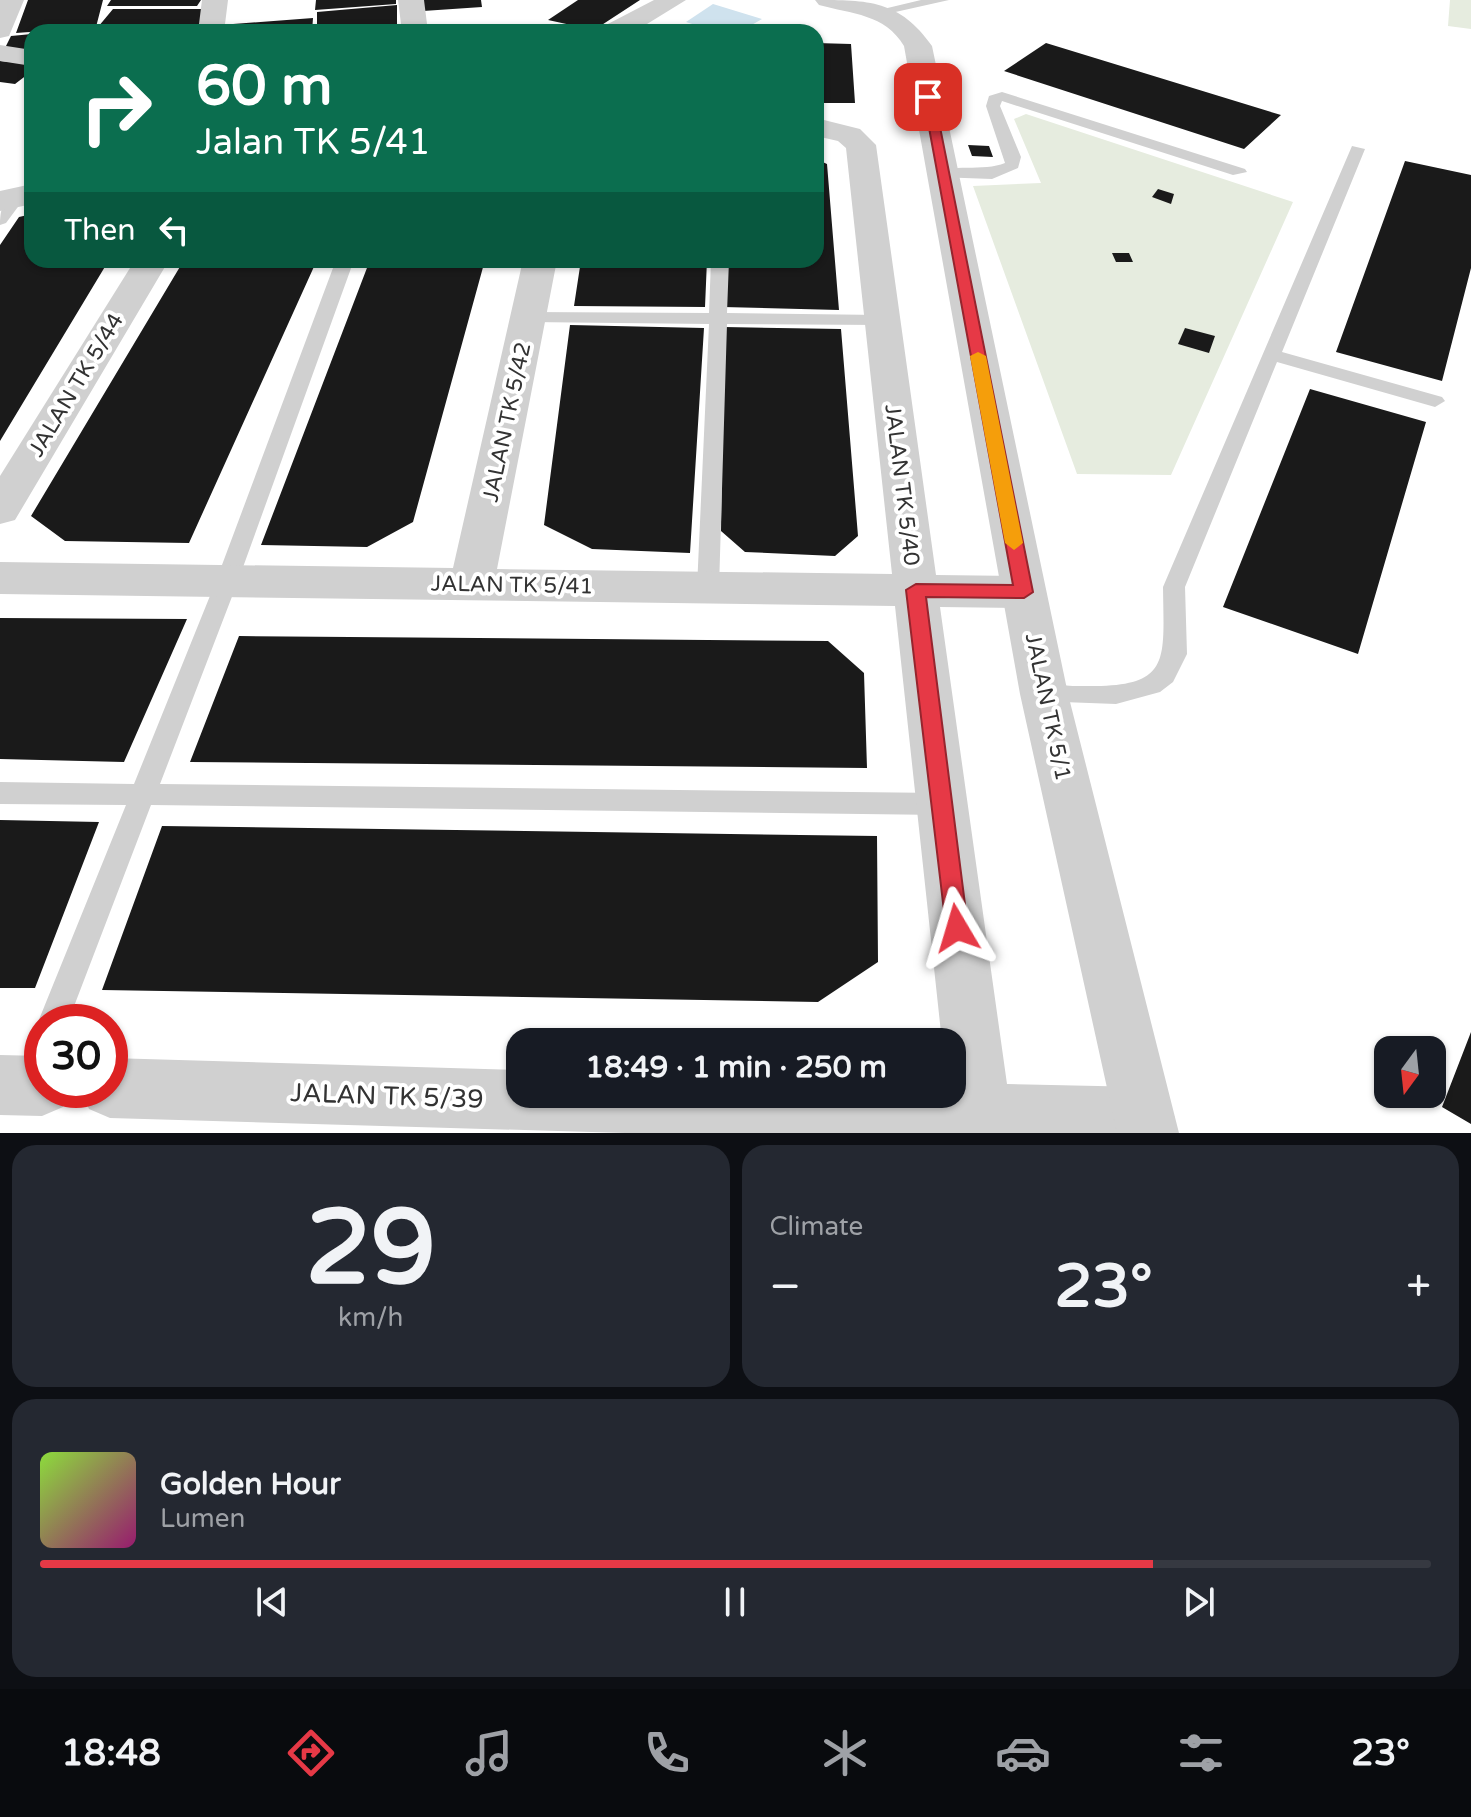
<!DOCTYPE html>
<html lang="en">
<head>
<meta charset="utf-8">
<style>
	body { margin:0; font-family:"Varela Round",sans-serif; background:#242831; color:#f1f3f6; height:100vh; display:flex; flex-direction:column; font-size:30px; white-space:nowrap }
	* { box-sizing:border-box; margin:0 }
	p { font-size:26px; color:#9ea1a6 }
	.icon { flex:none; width:44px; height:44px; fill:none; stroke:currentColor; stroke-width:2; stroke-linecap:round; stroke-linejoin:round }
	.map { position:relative; height:1133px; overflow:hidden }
	.details { display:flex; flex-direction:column; gap:12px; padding:12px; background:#0d0f14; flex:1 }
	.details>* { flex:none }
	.hud { position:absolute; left:24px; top:24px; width:800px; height:244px; border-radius:24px; box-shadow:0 2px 6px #0004; background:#0b6e4f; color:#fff; overflow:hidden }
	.needle { width:52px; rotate:195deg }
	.fabs { position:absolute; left:1374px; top:1036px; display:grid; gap:16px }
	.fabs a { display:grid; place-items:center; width:72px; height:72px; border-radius:16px; background:#171b24; box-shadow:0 2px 6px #0004; font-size:40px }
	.speed { position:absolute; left:24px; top:1004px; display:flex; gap:16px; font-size:40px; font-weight:700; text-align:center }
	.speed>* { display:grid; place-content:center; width:104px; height:104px; border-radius:50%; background:#171b24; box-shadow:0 2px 6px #0004; line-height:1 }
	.speed .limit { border:12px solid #d22; background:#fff; color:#111 }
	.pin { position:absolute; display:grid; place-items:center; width:68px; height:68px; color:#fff; margin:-34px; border-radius:16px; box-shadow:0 4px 12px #0006 }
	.me { position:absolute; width:88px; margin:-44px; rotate:353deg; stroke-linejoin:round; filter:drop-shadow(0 0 6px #0008) }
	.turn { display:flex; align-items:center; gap:28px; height:168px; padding:0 40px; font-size:36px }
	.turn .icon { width:104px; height:104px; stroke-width:2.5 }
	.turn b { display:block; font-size:56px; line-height:68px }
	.then { display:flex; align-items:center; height:76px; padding:0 40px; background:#0003; gap:16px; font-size:30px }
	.big { font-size:60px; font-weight:800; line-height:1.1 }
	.details .card { flex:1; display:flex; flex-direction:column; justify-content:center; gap:12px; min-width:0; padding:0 28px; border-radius:24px; background:#242831 }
	.details .dial { align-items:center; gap:0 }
	.dial b { font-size:104px; line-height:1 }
	.song { display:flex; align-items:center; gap:24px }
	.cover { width:96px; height:96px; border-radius:12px; background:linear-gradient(135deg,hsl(90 70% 55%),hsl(320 70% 35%)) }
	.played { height:8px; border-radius:4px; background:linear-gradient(90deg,#e63946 80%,#363941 80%) }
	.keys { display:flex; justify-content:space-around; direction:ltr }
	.heat { display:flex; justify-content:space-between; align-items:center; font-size:44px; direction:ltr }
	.details .tiles { flex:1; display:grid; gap:12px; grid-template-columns:1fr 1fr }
	.card:last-child { grid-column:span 2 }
	.trip { position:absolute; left:506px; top:1028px; width:460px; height:80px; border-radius:24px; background:#171b24; box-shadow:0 2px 6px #0004; font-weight:800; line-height:80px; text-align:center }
	.dock { display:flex; height:128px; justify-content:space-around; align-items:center; background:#090b0e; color:#9ea1a6 }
	.dock .icon { width:56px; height:56px }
	.dock .selected { color:#e63946 }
	.dock b { font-size:36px; color:#f1f3f6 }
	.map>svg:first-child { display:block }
</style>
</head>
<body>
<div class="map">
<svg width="1471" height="1133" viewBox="0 0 1471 1133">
	<rect width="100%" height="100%" fill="#fff"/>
	<path fill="#e6ecdf" d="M 1450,0 L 1471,0 L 1471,29 L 1448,26 Z
		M 1026,114 L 1293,202 L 1171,475 L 1077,474 L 973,186 L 1041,183 L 1014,119 Z"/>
	<path fill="#cfe2ee" d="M 713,4 L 762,19 C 732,38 719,32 686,22 Z"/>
	<path fill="#1a1a1a" d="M 28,0 L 103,0 L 96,27 L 16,33 Z
		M 111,0 L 201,0 L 197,6 L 107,6 Z
		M 316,0 L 396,0 L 396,4 L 315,10 Z
		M 423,0 L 481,0 L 482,7 L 423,11 Z
		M 578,0 L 640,0 L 594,30 L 548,20 Z
		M 397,5 L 397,32 L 313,32 L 334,27 L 317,28 L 317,12 Z
		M 113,9 L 210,9 L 197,27 L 98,27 Z
		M 313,18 L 312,32 L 232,32 L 233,24 Z
		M 32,34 L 32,54 L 3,52 L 11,36 Z
		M 816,43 L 851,44 L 855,103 L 816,103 Z
		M 1046,43 L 1281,115 L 1244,149 L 1004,71 Z
		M 0,61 L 32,64 L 32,71 L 15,84 L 0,82 Z
		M 968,145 L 989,146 L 993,157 L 972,156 Z
		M 816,159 L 827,164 L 839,310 L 723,307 L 724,260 L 816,260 Z
		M 1405,161 L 1471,175 L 1471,268 L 1442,381 L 1336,352 Z
		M 1158,189 L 1174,194 L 1171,204 L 1152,197 Z
		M 32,214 L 32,260 L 109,260 L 0,441 L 0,245 L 19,217 Z
		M 1112,253 L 1129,253 L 1133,262 L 1116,262 Z
		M 184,260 L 317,260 L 189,543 L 65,541 L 31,516 Z
		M 370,260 L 485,260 L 413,522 L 367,547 L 261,545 Z
		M 581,260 L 707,260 L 705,307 L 574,306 Z
		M 570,325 L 704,328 L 690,553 L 592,549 L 544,525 Z
		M 724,327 L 841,329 L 858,536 L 835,556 L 745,552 L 721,531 Z
		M 1185,328 L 1215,336 L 1209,353 L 1178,344 Z
		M 1310,389 L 1426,422 L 1358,654 L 1223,607 Z
		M 0,618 L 187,619 L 124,762 L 0,759 Z
		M 239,636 L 828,641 L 864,673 L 867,768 L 190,762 Z
		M 0,820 L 99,822 L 35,988 L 0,988 Z
		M 162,826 L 877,836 L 878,962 L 818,1002 L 102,990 Z
		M 1471,1032 L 1471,1124 L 1442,1107 Z"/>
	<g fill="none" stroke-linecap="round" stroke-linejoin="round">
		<path fill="#d0d0d0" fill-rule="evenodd" d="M 921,0 L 949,0 L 882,15 L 875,11 Z
			M 1002,92 L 1245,169 L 1247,172 L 1233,175 L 1002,101 L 1000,106 L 1021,157 L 1018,168 L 992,179 L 937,177 L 935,174 C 948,163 984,172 1005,163 L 986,106 L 989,96 Z
			M 1352,146 L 1365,149 L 1282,352 L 1442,397 L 1445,401 L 1435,407 L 1277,362 L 1185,587 L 1187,654 L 1173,682 L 1160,692 L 1116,704 L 1036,701 L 1032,694 L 1036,687 C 1050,683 1065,686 1079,686 C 1171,688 1164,665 1163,587 Z
			M 18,191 L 26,196 L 6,223 L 0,225 C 0,211 3,195 18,191 Z
			M 336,260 L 354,260 L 238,581 L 160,784 L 942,793 L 951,796 L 955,804 L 951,812 L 942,815 L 151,805 L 68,1022 L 42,1022 L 42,1030 L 38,1022 L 126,805 L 0,804 L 0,782 L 134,784 L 216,581 Z
			M 711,260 L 729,260 L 727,313 L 881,315 L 890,320 L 881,325 L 727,324 L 719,588 L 708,596 L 697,588 L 709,324 L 529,322 L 520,317 L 529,312 L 709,313 Z"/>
		<path fill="#d0d0d0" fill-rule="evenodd" d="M 0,0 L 24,0 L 9,36 L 0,38 Z
			M 202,0 L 228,0 L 224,32 L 198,32 Z
			M 398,0 L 424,0 L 428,32 L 402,32 Z
			M 654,0 L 686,0 L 634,32 L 601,32 L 604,26 Z
			M 0,45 L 32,50 L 32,66 L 0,61 Z
			M 816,118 L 860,129 L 876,145 L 936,575 L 1024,576 L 1040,581 L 1046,592 L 1040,603 L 1024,608 L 940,607 L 1007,1084 L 1144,1087 L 1166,1096 L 1175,1118 L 1169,1133 L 625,1133 L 110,1118 L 89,1109 L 81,1090 L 110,1090 L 110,1058 L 520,1070 L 520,1094 L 952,1094 L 952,1042 L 942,1042 L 895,606 L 0,594 L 0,562 L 453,568 L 523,260 L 557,260 L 497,569 L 892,574 L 846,148 L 838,141 L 816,136 Z
			M 32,184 L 32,204 L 0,211 L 0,191 Z
			M 135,260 L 169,260 L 15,520 L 0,524 L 0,476 Z
			M 0,1055 L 42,1056 L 42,1090 L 71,1090 L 63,1107 L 42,1116 L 0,1115 Z"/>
		<path fill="#d0d0d0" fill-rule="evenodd" d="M 815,0 C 868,0 900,0 932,46 L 1068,694 L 1179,1133 L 1117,1133 L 1020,694 L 904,46 C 885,14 852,14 819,5 Z"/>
	</g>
	<path fill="#e63946" stroke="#96252e" stroke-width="2" d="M 923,95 L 934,97 L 1033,592 L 1024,598 L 926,597 L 968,928 L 965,935 L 957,938 L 949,935 L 946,928 L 906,590 L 916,584 L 1013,585 Z"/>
	<path fill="#f59e0b" d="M 978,352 L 986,356 L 1023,543 L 1014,550 L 1005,543 L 970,356 Z"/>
	<g text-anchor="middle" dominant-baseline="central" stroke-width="8" stroke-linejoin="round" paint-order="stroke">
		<g font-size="22" fill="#333" stroke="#fff">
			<text transform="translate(76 385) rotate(-59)">JALAN TK 5/44</text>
			<text transform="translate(507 422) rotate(-78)">JALAN TK 5/42</text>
			<text transform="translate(902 485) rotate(83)">JALAN TK 5/40</text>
			<text transform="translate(512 585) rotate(1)">JALAN TK 5/41</text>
			<text transform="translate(1048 707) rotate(78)">JALAN TK 5/1</text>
		</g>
		<g font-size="26" fill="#333" stroke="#fff">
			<text transform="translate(387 1096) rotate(2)">JALAN TK 5/39</text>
		</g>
	</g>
</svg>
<div class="fabs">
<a><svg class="needle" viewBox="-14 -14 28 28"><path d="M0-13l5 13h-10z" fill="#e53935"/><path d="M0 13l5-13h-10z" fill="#9ea1a6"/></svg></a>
</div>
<div class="speed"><div class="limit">30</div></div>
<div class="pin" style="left:928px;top:97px;background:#d93025"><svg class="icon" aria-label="arrive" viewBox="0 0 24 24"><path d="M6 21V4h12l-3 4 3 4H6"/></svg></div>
<svg class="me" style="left:957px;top:928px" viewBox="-20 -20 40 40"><path d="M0-17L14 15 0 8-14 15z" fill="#e63946" stroke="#fff" stroke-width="4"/></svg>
<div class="trip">18:49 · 1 min · 250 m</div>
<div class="hud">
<div class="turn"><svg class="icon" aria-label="right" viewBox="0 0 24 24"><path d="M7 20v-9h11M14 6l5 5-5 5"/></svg><div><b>60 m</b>Jalan TK 5/41</div></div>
<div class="then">Then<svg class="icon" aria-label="left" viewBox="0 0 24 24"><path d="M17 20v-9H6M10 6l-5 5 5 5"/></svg></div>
</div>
</div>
<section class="details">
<div class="tiles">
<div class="card dial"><b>29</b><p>km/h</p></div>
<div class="card"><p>Climate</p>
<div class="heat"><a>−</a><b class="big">23°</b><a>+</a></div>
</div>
<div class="card">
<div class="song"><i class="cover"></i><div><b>Golden Hour</b><p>Lumen</p></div></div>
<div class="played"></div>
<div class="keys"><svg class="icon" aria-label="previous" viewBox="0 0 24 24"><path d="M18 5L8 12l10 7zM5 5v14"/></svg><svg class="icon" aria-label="pause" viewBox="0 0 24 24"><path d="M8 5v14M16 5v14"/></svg><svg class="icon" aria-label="next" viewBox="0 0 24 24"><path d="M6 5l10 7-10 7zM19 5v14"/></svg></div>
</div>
</div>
</section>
<nav class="dock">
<b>18:48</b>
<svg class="icon selected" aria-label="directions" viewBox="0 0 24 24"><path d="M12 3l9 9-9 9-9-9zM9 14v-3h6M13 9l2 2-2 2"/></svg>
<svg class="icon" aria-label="music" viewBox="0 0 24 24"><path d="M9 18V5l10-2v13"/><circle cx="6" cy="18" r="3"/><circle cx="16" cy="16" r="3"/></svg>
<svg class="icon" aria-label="phone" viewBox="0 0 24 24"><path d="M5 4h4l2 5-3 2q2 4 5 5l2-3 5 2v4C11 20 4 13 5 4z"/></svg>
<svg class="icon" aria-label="climate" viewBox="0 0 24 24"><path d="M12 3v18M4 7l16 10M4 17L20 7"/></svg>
<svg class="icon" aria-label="car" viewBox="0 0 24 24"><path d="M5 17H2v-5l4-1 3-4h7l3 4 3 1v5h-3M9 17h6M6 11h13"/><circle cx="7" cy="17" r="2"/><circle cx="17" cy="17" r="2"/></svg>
<svg class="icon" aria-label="filters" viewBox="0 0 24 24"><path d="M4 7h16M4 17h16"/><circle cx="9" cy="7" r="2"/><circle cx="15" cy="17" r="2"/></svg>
<b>23°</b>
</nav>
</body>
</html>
